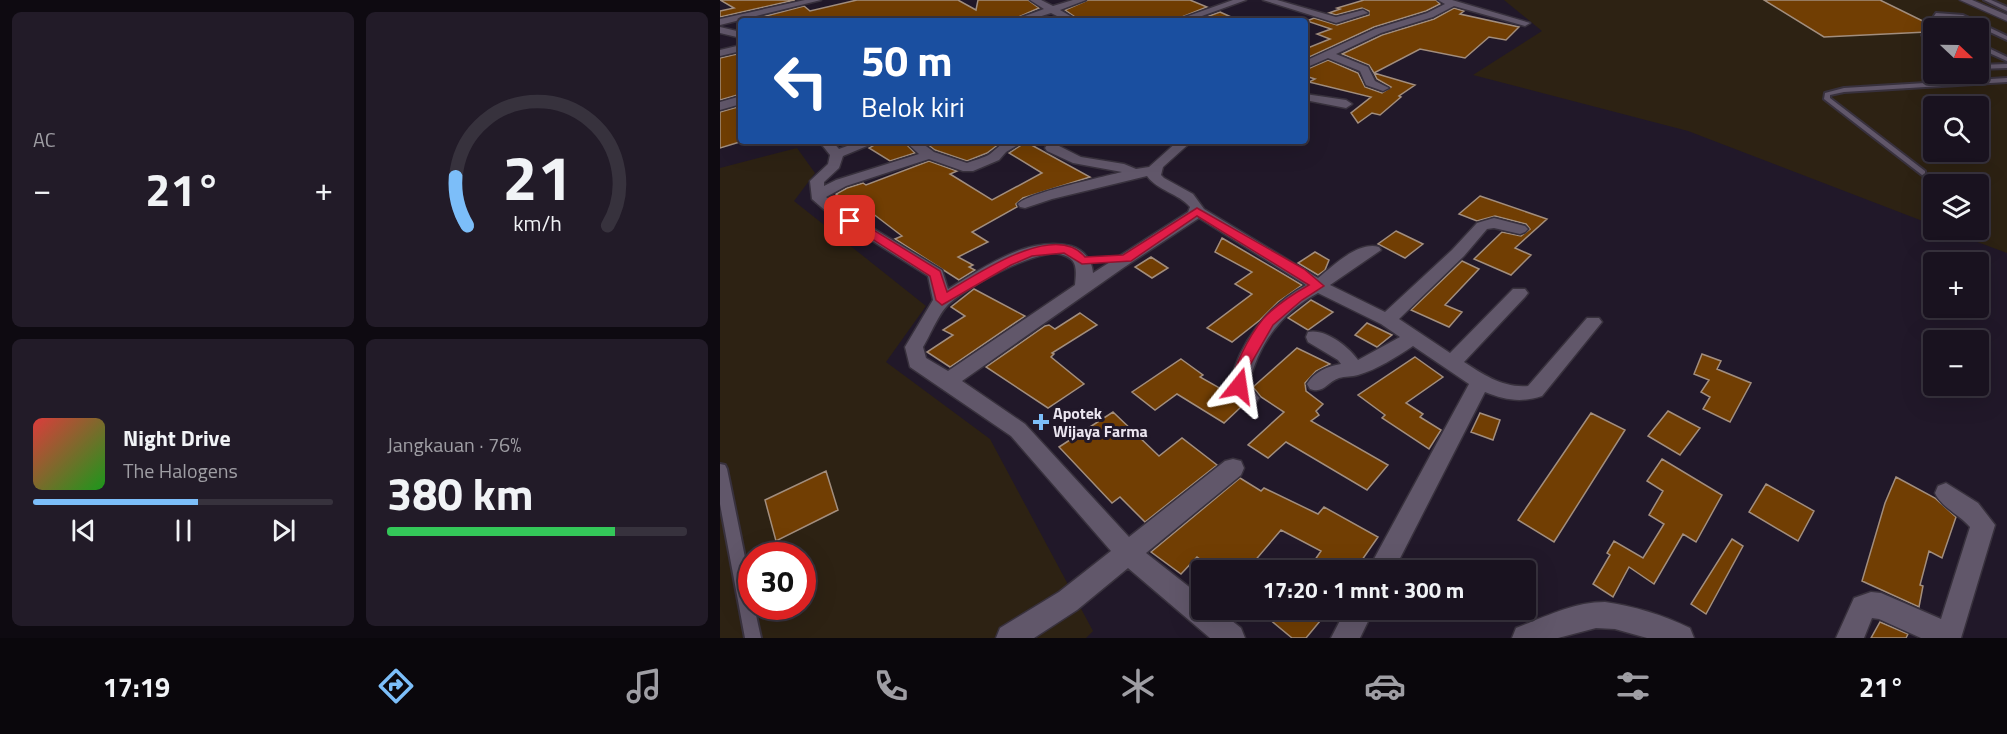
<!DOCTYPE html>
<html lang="id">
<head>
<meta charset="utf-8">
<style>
	body { margin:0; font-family:"Titillium Web",sans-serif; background:#221b28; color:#f1f3f6; height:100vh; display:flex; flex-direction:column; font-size:22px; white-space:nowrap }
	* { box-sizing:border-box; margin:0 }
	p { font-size:20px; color:#9f9ea4 }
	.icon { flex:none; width:33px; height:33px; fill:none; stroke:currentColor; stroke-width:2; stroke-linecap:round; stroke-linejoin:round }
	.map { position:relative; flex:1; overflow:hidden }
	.details { display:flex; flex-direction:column; gap:12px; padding:12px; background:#0e0a11; width:720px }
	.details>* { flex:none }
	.hud { position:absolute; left:18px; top:18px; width:570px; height:126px; border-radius:6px; box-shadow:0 6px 24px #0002,0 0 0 2px #37323d; background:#1a4fa0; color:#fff; overflow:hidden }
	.needle { width:39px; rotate:112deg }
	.tools { position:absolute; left:1203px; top:18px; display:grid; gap:12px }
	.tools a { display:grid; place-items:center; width:66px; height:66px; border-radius:6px; background:#19121f; box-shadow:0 6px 24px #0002,0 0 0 2px #37323d; font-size:30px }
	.speed { position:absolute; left:18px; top:542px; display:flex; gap:12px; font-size:30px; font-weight:700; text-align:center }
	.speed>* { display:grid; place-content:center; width:78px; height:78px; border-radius:50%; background:#19121f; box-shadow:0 6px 24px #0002,0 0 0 2px #37323d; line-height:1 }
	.speed .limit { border:9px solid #d22; background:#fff; color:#111 }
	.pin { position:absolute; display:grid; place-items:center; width:51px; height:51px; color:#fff; margin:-26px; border-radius:12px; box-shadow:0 3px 9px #0006 }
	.me { position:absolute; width:66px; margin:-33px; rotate:15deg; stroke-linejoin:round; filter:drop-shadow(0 0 4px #0008) }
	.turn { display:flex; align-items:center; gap:21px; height:126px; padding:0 24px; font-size:27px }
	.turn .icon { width:78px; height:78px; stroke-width:2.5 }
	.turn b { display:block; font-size:42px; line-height:51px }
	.big { font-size:45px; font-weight:700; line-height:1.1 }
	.details .tile { flex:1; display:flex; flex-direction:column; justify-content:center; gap:9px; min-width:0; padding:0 21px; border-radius:9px; background:#221b28 }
	.details .dial { align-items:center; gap:0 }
	.dial svg { height:156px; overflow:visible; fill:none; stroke:#37323d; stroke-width:7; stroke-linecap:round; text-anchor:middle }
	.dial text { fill:#f1f3f6; stroke:none }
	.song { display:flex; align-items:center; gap:18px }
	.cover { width:72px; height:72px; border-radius:9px; background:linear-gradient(135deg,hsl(0 70% 55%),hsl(120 70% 35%)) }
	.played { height:6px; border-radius:3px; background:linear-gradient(90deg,#7cbef9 55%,#37323d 55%) }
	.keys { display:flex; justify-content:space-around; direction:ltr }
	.heat { display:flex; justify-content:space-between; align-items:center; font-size:33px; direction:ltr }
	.charge { height:9px; border-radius:4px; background:linear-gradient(90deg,#34c759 76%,#37323d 0) }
	.details .tiles { flex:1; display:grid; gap:12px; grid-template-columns:repeat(2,1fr) }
	.trip { position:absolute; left:471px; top:560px; width:345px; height:60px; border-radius:6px; background:#19121f; box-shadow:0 6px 24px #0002,0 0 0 2px #37323d; font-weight:700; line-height:60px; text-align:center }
	.menu { display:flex; height:96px; justify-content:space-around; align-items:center; background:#0a070c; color:#9f9ea4 }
	.menu .icon { width:42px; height:42px }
	.menu .active { color:#7cbef9 }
	.menu b { font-size:27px; color:#f1f3f6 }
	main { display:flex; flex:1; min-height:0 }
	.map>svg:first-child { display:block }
</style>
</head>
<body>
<main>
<section class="details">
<div class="tiles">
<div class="tile"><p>AC</p>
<div class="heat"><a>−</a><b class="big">21°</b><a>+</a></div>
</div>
<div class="tile dial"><svg viewBox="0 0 100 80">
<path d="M14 69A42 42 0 1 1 86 69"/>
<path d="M14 69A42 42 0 0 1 8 44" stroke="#7cbef9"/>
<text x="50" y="56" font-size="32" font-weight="700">21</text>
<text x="50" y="72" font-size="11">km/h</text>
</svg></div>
<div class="tile">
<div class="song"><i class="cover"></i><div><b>Night Drive</b><p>The Halogens</p></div></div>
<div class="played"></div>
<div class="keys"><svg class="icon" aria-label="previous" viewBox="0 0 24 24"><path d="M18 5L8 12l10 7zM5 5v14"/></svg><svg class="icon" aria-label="pause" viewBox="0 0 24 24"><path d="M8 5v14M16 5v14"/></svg><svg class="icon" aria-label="next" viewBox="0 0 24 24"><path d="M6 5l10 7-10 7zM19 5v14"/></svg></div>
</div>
<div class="tile"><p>Jangkauan · 76%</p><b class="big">380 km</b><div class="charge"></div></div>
</div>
</section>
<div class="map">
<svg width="1287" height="638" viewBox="0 0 1287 638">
	<rect width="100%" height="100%" fill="#211829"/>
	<path fill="#2d2213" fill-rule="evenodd" d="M 784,0 L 1287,0 L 1287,253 L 1225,230 L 1258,230 L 1258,184 L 1214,184 L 1213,225 L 968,131 L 753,75 L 822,31 ZM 1214,28 L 1258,28 L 1258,74 L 1214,74 ZM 1214,106 L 1258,106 L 1258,152 L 1214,152 Z
		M 77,148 L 95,173 L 74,201 L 206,306 L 166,362 L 270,439 L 373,631 L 366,638 L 0,638 L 0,168 ZM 32,555 L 82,555 L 82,606 L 32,606 Z"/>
	<path fill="#713e03" stroke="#a28e7e" stroke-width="1.5" d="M 0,0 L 75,0 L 0,17 L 0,11 L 14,8 Z
		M 137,0 L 238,0 L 256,10 L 258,0 L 308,0 L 319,8 L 289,21 L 26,21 L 84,6 L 90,11 Z
		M 368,0 L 470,0 L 487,7 L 452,21 L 361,21 L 345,10 Z
		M 644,0 L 716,0 L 720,4 L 706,11 L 654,27 L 585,59 L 585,49 L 610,39 L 597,34 L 611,29 L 587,21 L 594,18 L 617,25 L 649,15 L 649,11 L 642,8 L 616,15 L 609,13 L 620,9 L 617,8 Z
		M 1044,0 L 1160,0 L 1217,28 L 1207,32 L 1104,37 Z
		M 734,8 L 744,11 L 740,14 L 799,27 L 786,40 L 769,37 L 745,58 L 700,49 L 654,73 L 649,65 L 622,54 L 662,35 L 714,19 Z
		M 500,12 L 520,21 L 475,21 Z
		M 17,54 L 21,56 L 21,94 L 0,100 L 0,58 Z
		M 608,60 L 638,73 L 645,87 L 662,93 L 671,87 L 657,79 L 654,73 L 695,85 L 679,96 L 681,97 L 660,115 L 652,113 L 638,123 L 631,113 L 651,97 L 589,82 L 595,79 L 585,76 L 585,70 Z
		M 21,106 L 21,141 L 23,141 L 0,148 L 0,112 Z
		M 161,141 L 183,141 L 195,153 L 170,161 L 149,148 Z
		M 203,141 L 283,141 L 267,153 L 247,161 L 215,150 Z
		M 306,142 L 370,177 L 303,198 L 296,204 L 297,207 L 252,232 L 268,242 L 238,257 L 253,265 L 249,267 L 255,270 L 239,280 L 175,239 L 182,236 L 152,213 L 140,218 L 113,200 L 120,197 L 116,194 L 127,188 L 143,183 L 146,185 L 209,161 L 237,171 L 230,174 L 272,200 L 322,173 L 289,153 Z
		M 760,196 L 827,219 L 795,248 L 811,255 L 791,275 L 754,259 L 782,232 L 801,236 L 810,229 L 806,224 L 775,216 L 757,221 L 739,214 Z
		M 676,231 L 703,244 L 685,258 L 658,244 Z
		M 502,238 L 582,285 L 558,302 L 540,320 L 512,342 L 487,328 L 532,294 L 515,284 L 532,272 L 495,252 Z
		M 595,252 L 609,260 L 605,270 L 598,275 L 578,263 Z
		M 431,257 L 448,268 L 432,278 L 415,267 Z
		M 742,261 L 759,269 L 725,305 L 742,312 L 729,327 L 691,310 Z
		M 254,289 L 305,316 L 230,367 L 207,352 L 233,335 L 223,330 L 245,316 L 231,307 Z
		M 591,300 L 613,312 L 588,330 L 568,318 Z
		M 360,313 L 377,325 L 332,353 L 334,354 L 331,357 L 364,384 L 328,408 L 266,367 L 325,326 L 329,325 L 335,329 Z
		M 647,323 L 672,335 L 657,347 L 635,335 Z
		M 577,348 L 610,364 L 596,371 L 585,383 L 586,391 L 603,404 L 596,411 L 599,415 L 591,421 L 668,465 L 647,490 L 566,442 L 548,458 L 528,445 L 564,412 L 541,397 L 533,387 Z
		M 982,354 L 1001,361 L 997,369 L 1031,383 L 1010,422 L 983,409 L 990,397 L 981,392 L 989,380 L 974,374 Z
		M 695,357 L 723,377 L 686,403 L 703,414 L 700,417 L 721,430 L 709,449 L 662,418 L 665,415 L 638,395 Z
		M 461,359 L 483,375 L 480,377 L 512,395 L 523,405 L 504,423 L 457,394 L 435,410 L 412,392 Z
		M 948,411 L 980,428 L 960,455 L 928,436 Z
		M 393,412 L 439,456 L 462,438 L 497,465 L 425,522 L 400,497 L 392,503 L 339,447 Z
		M 760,413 L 780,420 L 773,440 L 751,432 Z
		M 871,413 L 905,430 L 834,542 L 798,520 Z
		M 942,459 L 1002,495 L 976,542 L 963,534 L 934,584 L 909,567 L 893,597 L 873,584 L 890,555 L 887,553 L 894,541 L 923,558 L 944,524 L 929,515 L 943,491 L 927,481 Z
		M 106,471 L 118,510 L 56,541 L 45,500 Z
		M 1176,477 L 1215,498 L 1236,517 L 1222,558 L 1209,551 L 1200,585 L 1203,586 L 1199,607 L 1142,581 L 1165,503 Z
		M 520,478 L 541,491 L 544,488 L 598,514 L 604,507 L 658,537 L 635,570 L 588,570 L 601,551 L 561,530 L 527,570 L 495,570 L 477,557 L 461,574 L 431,552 Z
		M 1046,484 L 1094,511 L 1078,541 L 1029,512 Z
		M 1012,539 L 1023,546 L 986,614 L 971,604 Z
		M 537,609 L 610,609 L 586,638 L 572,638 Z
		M 1160,622 L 1188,634 L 1186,638 L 1151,638 Z"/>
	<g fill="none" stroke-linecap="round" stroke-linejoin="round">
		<defs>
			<path id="service" d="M 1264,0 L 1271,0 L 1287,7 L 1287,11 Z
				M 1216,13 L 1243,15 L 1287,36 L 1287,40 L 1240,18 L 1214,16 Z
				M 1214,33 L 1214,37 L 1202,35 Z
				M 1258,43 L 1287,57 L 1287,61 L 1258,48 Z
				M 1287,64 L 1287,68 L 1258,69 L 1258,65 Z
				M 1214,67 L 1214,71 L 1207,69 L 1208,68 Z
				M 1287,78 L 1287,82 L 1124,92 L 1110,95 L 1110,98 L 1205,171 L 1205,175 L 1202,175 L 1104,99 L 1105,93 L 1124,88 Z
				M 0,464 L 5,465 L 7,469 L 32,592 L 32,606 L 34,606 L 41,638 L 25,638 L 0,504 Z"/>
			<path id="minor" d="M 85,0 L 101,0 L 0,25 L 0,19 Z
				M 310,0 L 321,0 L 333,6 L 353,0 L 366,0 L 340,10 L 359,21 L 347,21 L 331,13 L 306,21 L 291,21 L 324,9 Z
				M 513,0 L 526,0 L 468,21 L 454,21 Z
				M 543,0 L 557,0 L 616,17 L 643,10 L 648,13 L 616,23 Z
				M 718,0 L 732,0 L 810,23 L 805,26 L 734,6 L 713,17 L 661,33 L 616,54 L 648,67 L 655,81 L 669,88 L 663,91 L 646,85 L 640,71 L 608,58 L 585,68 L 585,61 L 655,29 L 707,13 L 725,4 Z
				M 1240,0 L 1252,0 L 1287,15 L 1287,21 Z
				M 0,27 L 21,32 L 21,38 L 0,33 Z
				M 21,45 L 21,51 L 0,56 L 0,50 Z
				M 585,94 L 626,100 L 632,104 L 626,108 L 585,100 Z
				M 21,96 L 21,104 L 0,110 L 0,102 Z
				M 99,141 L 112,141 L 119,149 L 141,141 L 159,141 L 123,156 L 119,168 L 104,182 L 104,186 L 116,180 L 199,154 L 185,141 L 199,141 L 214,152 L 247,163 C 254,160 264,158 270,154 C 286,141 283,141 304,141 L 286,152 L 279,160 L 253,171 L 243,171 L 209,159 L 126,186 L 106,197 L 118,207 L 222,270 L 228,289 C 265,267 306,236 351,246 C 364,250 372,260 373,273 L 468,212 L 470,207 C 458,193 438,191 427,176 L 332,199 L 305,208 L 300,207 L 298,204 C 307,193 383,177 402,172 L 353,163 L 327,151 L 325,148 L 327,145 L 337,145 L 361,157 L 404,164 L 416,169 L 429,167 L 458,141 L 472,141 L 443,167 L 441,175 L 444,178 L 473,194 L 484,209 L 598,278 C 613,266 638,241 659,247 L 661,250 L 610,285 L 665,312 L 732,250 L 757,223 L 774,218 L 805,226 L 808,229 L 805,232 L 800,234 L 774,228 L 767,229 L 744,256 L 679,319 L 730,353 L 793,289 L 805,289 L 808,293 L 805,297 L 744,362 C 764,375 783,388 808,386 L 867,318 L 879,318 L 882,322 L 822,396 C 801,403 785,400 765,392 L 674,570 L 648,570 L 749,384 L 693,346 C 675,358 658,369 638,375 C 632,377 625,376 619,378 C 607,382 604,394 590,389 L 587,384 C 594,372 608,366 621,364 L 618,360 L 588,342 L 586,337 L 588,332 C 605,328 629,347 638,360 L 680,337 L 661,324 L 598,293 C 562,312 537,345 529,385 L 539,398 L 536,403 C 522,408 515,398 509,386 C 519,343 547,306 586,285 L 479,218 L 403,268 L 242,381 L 305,424 L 409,537 L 505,461 L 513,459 L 521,461 L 524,468 L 521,475 L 426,553 L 482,597 L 482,609 L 497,609 L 521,628 L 525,638 L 490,638 L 408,568 L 357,610 L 314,638 L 276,638 L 280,628 L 339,592 L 391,551 L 291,436 L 190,367 L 185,347 L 213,300 L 208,276 L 108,213 L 92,199 L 90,181 L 108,164 L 110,155 ZM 335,253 C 357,257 357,265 355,285 L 228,371 L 206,358 L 203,347 C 211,334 219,312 230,303 C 254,283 304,256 335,253 Z
				M 1226,483 L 1258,503 L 1275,525 L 1241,638 L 1201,638 L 1159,619 L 1152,618 L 1144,638 L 1116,638 L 1134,598 L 1151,592 L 1161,593 L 1221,619 L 1250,527 C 1240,515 1221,507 1215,493 L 1218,486 Z
				M 885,602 C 914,606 943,615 970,628 L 974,638 L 927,638 L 895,629 L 876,628 L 838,638 L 792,638 L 796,628 C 825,617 853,602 885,602 Z
				M 626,609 L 654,609 L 640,638 L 611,638 Z"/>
		</defs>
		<use href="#service" stroke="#38313d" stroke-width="4"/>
		<use href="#minor" stroke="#38313d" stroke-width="3"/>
		<use href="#service" fill="#61576a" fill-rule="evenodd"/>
		<use href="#minor" fill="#61576a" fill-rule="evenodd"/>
	</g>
	<path fill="#e11d48" stroke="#92132f" stroke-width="1.5" d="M 477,208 L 584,269 L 604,286 L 582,300 L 553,325 L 529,367 L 524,390 L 514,390 C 506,375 533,331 543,319 C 556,305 573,294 589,285 L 477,216 L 411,261 L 362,264 L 344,253 L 312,256 L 291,265 L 222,305 L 216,300 L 210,276 L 124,221 L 130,217 L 134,218 L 220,271 L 227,292 C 256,275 335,220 365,257 L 403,255 Z"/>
	<path fill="#7cbef9" stroke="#211829" stroke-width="2" d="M318 413h6v6h6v6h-6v6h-6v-6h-6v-6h6z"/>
	<g text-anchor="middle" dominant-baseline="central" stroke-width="6" stroke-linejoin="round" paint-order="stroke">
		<g font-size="16" font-weight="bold" fill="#eae4ef" stroke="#211829" text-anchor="start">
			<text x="333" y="413">Apotek<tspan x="333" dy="18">Wijaya Farma</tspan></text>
		</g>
	</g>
</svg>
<div class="tools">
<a><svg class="needle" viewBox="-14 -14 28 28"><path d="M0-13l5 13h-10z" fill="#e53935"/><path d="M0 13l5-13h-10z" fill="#9f9ea4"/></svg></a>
<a><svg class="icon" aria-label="search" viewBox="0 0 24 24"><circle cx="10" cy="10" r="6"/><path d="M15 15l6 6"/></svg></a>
<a><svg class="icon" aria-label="layers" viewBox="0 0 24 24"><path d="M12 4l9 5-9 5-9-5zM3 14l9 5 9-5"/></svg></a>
<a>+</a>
<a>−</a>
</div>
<div class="speed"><div class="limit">30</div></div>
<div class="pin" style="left:130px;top:221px;background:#d93025"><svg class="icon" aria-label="arrive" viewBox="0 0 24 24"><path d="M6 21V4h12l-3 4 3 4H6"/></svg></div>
<svg class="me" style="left:519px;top:386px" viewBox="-20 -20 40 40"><path d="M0-17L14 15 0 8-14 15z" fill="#e11d48" stroke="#fff" stroke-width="4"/></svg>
<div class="trip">17:20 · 1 mnt · 300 m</div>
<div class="hud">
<div class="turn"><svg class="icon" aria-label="left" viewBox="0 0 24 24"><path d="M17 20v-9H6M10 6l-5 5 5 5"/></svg><div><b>50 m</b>Belok kiri</div></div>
</div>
</div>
</main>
<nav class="menu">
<b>17:19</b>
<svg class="icon active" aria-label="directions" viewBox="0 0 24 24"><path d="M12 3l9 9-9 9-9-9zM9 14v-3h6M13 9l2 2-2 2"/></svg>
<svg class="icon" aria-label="music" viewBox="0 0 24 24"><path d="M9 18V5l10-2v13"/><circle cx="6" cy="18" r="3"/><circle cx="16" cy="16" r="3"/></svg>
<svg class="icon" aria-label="phone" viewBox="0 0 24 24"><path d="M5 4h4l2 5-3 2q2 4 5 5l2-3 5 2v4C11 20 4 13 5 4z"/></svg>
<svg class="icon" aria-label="climate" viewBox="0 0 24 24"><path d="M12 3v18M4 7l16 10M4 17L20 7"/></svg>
<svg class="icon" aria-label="car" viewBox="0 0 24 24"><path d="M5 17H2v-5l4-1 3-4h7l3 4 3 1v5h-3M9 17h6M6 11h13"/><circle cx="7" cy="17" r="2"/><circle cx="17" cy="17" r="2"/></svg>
<svg class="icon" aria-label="filters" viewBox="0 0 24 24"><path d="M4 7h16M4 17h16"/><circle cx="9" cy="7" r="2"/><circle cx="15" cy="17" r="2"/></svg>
<b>21°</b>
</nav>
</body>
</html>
